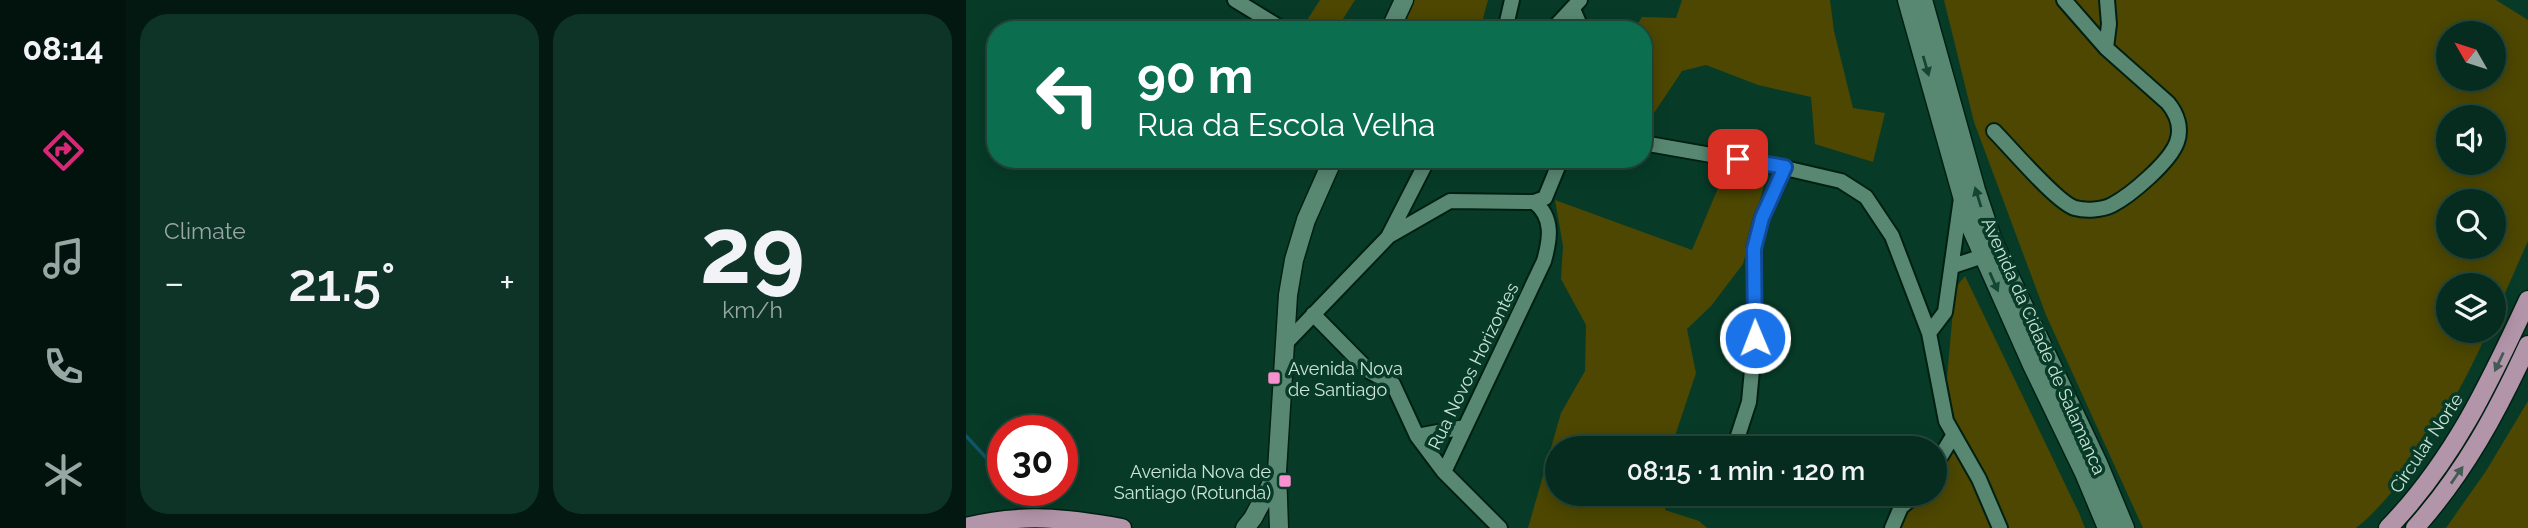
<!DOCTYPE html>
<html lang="en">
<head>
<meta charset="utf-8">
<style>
	body { margin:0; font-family:Raleway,sans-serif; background:#0e3427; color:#f1f3f6; height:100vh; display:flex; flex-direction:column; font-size:26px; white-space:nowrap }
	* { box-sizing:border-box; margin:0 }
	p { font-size:23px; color:#97a7a4 }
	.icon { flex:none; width:38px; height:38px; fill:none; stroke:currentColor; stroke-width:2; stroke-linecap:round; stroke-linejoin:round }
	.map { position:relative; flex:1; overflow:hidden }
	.sheet { display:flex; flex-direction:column; gap:14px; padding:14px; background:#031810; width:840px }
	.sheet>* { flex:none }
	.hud { position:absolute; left:21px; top:21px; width:665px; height:147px; border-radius:28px; box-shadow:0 4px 18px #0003,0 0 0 2px #26483c; background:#0b6e4f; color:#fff; overflow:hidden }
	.needle { width:46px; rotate:309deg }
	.controls { position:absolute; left:1470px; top:21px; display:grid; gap:14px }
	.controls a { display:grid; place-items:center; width:70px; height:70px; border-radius:50%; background:#052c1e; box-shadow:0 4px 18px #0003,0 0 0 2px #26483c; font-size:35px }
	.speed { position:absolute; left:21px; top:415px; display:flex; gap:14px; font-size:35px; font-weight:700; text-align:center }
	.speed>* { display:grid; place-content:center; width:91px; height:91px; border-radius:50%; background:#052c1e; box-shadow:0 4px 18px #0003,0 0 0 2px #26483c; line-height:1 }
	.speed .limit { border:10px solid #d22; background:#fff; color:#111 }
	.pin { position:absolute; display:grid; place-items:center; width:60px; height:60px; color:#fff; margin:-30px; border-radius:14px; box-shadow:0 4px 10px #0006 }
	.me { position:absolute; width:77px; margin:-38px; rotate:359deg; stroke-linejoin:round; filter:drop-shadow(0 0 5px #0008) }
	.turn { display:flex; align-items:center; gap:24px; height:147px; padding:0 35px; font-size:32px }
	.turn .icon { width:91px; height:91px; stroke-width:2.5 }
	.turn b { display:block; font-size:49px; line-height:60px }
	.big { font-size:52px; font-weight:600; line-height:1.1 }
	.sheet .widget { flex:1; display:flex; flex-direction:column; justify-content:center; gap:10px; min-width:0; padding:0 24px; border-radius:28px; background:#0e3427 }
	.sheet .dial { align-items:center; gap:0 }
	.dial b { font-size:91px; line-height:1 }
	.heat { display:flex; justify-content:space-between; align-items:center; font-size:38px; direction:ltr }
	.sheet .tiles { flex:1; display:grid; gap:14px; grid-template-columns:repeat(2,1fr) }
	.trip { position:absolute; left:579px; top:436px; width:402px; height:70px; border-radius:35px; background:#052c1e; box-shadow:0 4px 18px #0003,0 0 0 2px #26483c; font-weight:600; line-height:70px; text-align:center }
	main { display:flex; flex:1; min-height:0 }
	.tabs { display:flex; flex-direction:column; width:126px; justify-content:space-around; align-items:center; background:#02120c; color:#97a7a4 }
	.tabs .icon { width:49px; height:49px }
	.tabs .active { color:#db2777 }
	.tabs b { font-size:32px; color:#f1f3f6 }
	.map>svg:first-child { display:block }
</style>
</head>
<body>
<main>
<nav class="tabs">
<b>08:14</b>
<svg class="icon active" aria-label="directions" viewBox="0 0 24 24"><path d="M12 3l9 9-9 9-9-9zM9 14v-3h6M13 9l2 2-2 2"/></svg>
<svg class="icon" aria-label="music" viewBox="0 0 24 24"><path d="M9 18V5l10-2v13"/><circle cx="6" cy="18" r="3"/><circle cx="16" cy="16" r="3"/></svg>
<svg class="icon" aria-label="phone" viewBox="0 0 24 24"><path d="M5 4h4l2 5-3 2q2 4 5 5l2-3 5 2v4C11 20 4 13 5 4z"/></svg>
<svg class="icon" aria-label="climate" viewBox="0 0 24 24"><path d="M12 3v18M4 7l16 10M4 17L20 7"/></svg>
</nav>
<section class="sheet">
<div class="tiles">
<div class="widget"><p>Climate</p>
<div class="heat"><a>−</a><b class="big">21.5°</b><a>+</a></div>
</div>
<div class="widget dial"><b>29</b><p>km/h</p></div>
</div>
</section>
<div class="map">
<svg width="1562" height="528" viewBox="0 0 1562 528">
	<rect width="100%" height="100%" fill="#073b28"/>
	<path fill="#4d4702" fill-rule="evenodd" d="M 354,0 L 389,0 L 370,30 L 345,30 L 338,25 Z
		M 444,0 L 522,0 L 514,30 L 458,30 L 438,16 Z
		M 716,0 L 864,0 L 868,31 L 887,108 L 919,113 L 907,162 L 849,144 L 845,97 L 792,85 L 740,65 L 716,71 L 688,113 L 677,110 L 677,30 L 668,30 L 676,17 L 710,18 Z
		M 978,0 L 1530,0 L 1562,20 L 1562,241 L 1528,318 L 1528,285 L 1482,285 L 1482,331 L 1522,331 C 1495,392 1442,487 1390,528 L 1177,528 L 1080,315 L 1008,122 ZM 1482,33 L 1528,33 L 1528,79 L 1482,79 ZM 1482,117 L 1528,117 L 1528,163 L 1482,163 ZM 1482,201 L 1528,201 L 1528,247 L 1482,247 Z
		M 761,167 L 801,174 L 777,264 L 745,306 L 721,329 L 730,373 L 709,436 L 707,448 L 592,448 L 592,494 L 701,494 L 699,510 L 733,521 L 741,528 L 562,528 L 595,413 L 619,371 L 620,325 L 595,279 L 597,246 L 589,200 L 726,250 Z
		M 999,276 L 1113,513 L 1119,528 L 931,528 L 939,511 L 955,494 L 970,494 L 970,470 L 991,436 L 979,400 L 989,288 Z
		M 1562,401 L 1562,528 L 1480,528 L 1520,471 Z"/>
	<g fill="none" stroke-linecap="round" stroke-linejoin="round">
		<path stroke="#135468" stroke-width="3.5" d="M 0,436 L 37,476
			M 49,490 L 64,508"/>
		<defs>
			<path id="street" d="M 269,0 L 318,30
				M 607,9 L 616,30
				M 539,30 L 546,0
				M 586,30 L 614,0
				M 1140,48 L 1143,24 L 1141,0
				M 1028,131 C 1044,147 1091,203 1109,208 C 1120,211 1136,210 1146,205 C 1165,195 1204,162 1211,142 C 1216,128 1211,114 1202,103 L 1140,48 L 1098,0
				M 677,143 L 819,168 L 875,181 L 900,197 L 926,236 L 963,333 L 980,421 L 1013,479 L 1034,528
				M 423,236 L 484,201 L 568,202 L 579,198 L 595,159
				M 987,266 L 1017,256
				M 347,314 L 403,371 L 427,384 L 451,436 L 478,472 L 534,528
				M 963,333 L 979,312 L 995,198
				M 320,343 L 422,237 L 462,159
				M 451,436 L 499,427
				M 768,448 L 783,402 L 789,338 L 788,249 L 796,218 L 819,168
				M 970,464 L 987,436
				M 478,472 L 578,261 C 584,240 588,217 568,202
				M 926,528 L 935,507 L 951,494"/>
			<path id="secondary" d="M 941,0 L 1005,228 L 1066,365 L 1118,473 L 1141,528
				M 957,0 L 1010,190 L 1027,241 L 1132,463 L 1159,528
				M 424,30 L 438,0
				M 279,528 L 287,518 L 309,477
				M 313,528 L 311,471 L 322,295 L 328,260 L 340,220 L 367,159"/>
			<path id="primary" d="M 0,527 C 56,513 100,518 156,528
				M 1422,528 C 1487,461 1523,384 1562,300
				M 1449,528 C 1499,472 1531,412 1562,345"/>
		</defs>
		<use href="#street" stroke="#002013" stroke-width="18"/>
		<use href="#secondary" stroke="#002013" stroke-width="21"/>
		<use href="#primary" stroke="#002013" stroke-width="21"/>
		<use href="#street" stroke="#598872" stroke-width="14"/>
		<use href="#secondary" stroke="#598872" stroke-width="18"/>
		<use href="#primary" stroke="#b395a9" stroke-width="18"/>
	</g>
	<defs><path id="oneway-solid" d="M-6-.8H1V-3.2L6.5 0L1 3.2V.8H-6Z" transform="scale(1.75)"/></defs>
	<g fill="#134733">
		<use href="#oneway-solid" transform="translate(960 66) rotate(74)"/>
		<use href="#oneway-solid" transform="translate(1012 197) rotate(-107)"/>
		<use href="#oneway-solid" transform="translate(1028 282) rotate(66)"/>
	</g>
	<g fill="#435a55">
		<use href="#oneway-solid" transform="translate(1533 362) rotate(115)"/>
		<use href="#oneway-solid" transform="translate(1491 475) rotate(-55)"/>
	</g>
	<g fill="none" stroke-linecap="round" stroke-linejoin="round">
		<defs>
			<path id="route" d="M 772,159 L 819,167 L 796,218 L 788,249 L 789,338"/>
		</defs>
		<use href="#route" stroke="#114b97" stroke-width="18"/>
		<use href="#route" stroke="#1a73e8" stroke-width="12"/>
	</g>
	<g fill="#f790ce" stroke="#073b28" stroke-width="2.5">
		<rect x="301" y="371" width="14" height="14" rx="3.5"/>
		<rect x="312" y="474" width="14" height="14" rx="3.5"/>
	</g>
	<g text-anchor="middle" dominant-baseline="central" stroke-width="7" stroke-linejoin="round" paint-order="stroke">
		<g font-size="18" fill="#cce4d8" stroke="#073b28">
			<text transform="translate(1078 346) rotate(66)">Avenida da Cidade de Salamanca</text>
			<text transform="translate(507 366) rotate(-64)">Rua Novos Horizontes</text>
			<text transform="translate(1460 443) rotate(-56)">Circular Norte</text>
		</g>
		<g font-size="18" fill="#cce4d8" stroke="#073b28" text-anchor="start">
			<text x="322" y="368">Avenida Nova<tspan x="322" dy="21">de Santiago</tspan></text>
			<text x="305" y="471" text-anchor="end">Avenida Nova de<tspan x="305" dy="21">Santiago (Rotunda)</tspan></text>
		</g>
	</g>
</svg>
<div class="controls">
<a><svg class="needle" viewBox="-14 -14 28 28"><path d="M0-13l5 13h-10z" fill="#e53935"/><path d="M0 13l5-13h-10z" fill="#97a7a4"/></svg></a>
<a><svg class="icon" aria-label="sound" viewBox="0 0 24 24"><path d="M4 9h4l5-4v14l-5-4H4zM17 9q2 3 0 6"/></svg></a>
<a><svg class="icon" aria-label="search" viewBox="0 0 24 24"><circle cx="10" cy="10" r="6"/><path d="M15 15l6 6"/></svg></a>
<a><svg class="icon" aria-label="layers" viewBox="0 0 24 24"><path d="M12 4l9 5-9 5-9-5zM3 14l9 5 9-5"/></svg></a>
</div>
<div class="speed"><div class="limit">30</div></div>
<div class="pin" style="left:772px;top:159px;background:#d93025"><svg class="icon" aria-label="arrive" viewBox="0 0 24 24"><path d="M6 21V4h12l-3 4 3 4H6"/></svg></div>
<svg class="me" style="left:789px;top:338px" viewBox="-20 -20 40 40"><circle r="17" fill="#1a73e8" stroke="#fff" stroke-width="3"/><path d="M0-11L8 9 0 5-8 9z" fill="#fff"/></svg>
<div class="trip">08:15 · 1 min · 120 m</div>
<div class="hud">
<div class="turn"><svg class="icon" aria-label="left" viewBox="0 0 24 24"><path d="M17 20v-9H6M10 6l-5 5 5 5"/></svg><div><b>90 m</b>Rua da Escola Velha</div></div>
</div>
</div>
</main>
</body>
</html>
